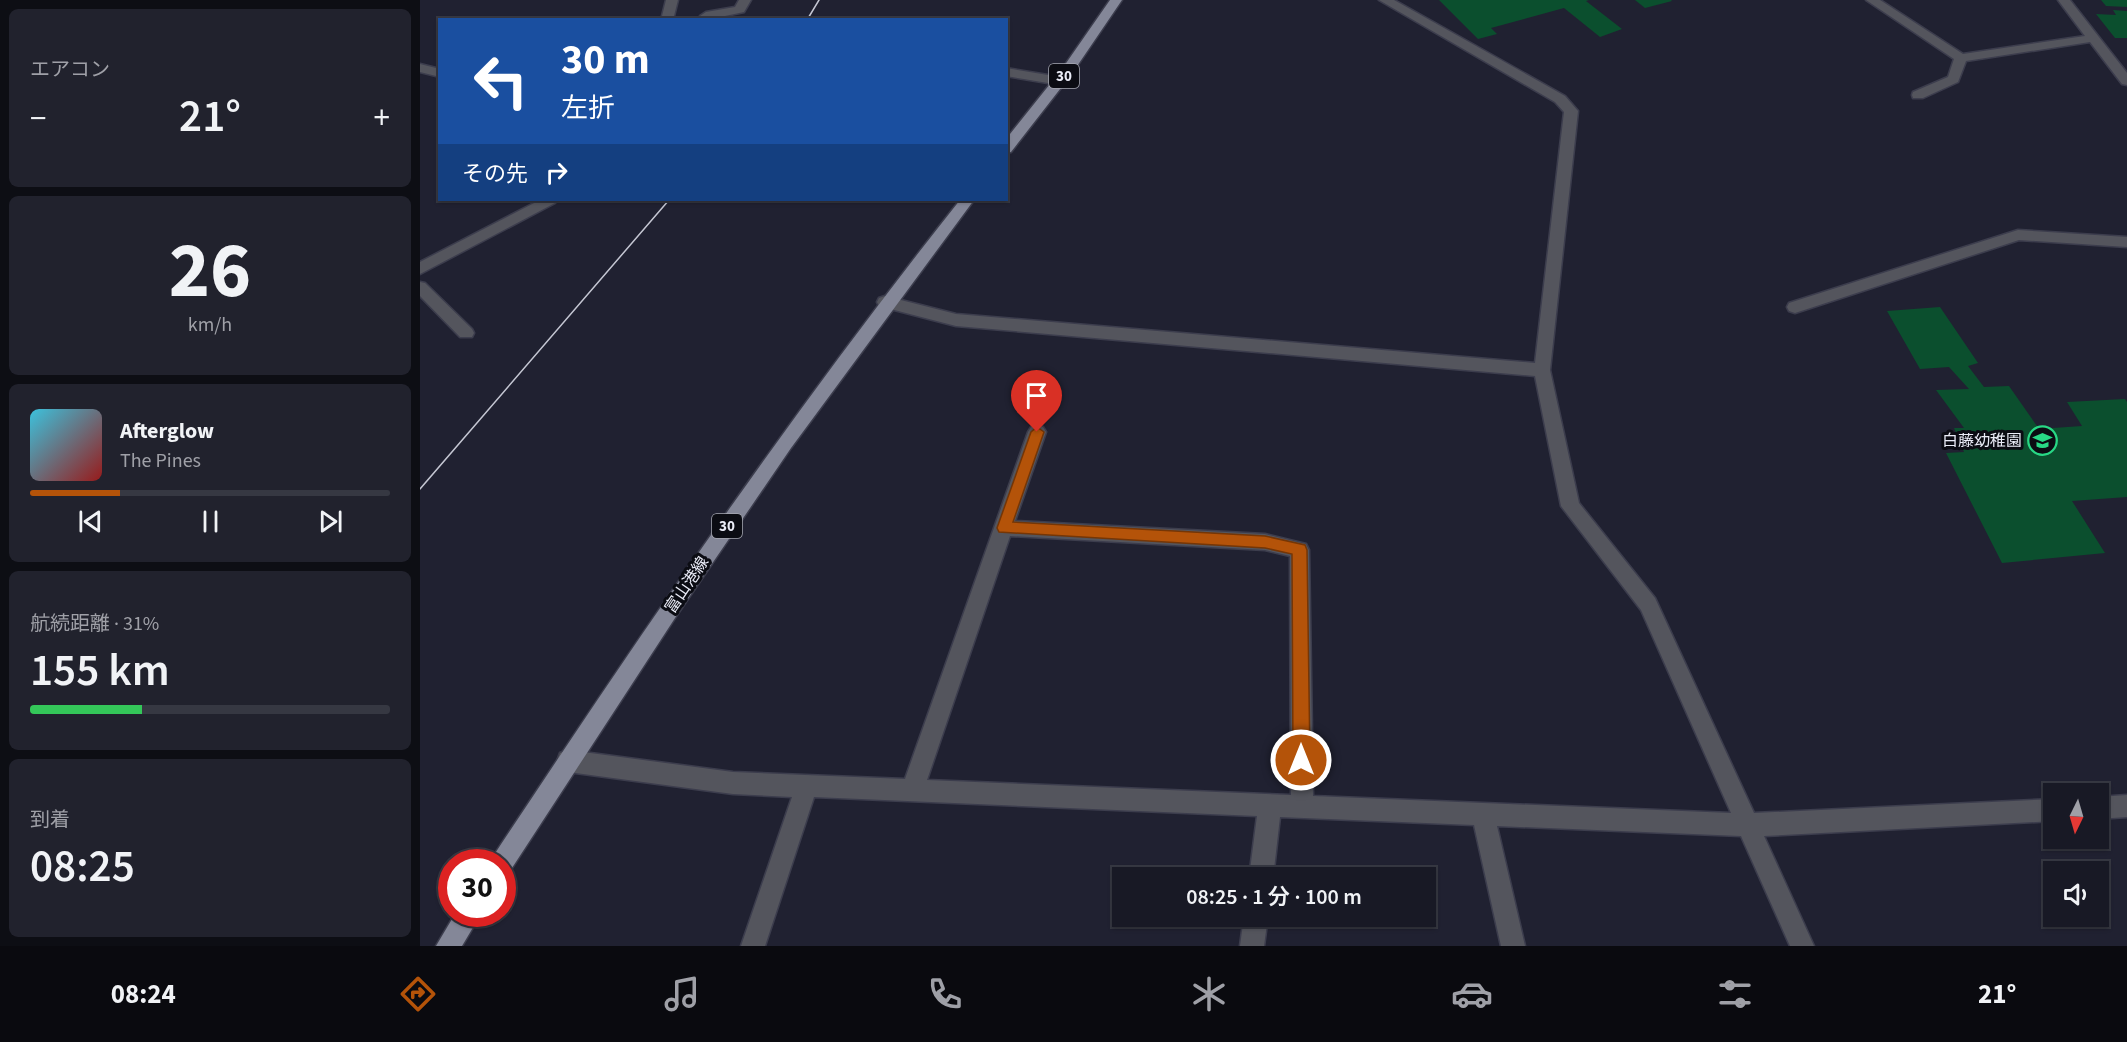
<!DOCTYPE html>
<html lang="ja">
<head>
<meta charset="utf-8">
<style>
	body { margin:0; font-family:"Source Sans 3","Noto Sans JP",sans-serif; background:#21222d; color:#f1f3f6; height:100vh; display:flex; flex-direction:column; font-size:22px; white-space:nowrap }
	* { box-sizing:border-box; margin:0 }
	p { font-size:20px; color:#9fa0a7 }
	.icon { flex:none; width:33px; height:33px; fill:none; stroke:currentColor; stroke-width:2; stroke-linecap:round; stroke-linejoin:round }
	.map { position:relative; flex:1; overflow:hidden }
	.details { display:flex; flex-direction:column; gap:9px; padding:9px; background:#0d0e14; width:420px }
	.details>* { flex:none }
	.guide { position:absolute; left:18px; top:18px; width:570px; height:183px; border-radius:0px; box-shadow:0 2px 4px #0004,0 0 0 2px #363842; background:#1a4fa0; color:#fff; overflow:hidden }
	.needle { width:39px; rotate:185deg }
	.tools { position:absolute; left:1623px; top:783px; display:grid; gap:12px }
	.tools a { display:grid; place-items:center; width:66px; height:66px; border-radius:0px; background:#181925; box-shadow:0 2px 4px #0004,0 0 0 2px #363842; font-size:30px }
	.speed { position:absolute; left:18px; top:849px; display:flex; gap:12px; font-size:30px; font-weight:700; text-align:center }
	.speed>* { display:grid; place-content:center; width:78px; height:78px; border-radius:50%; background:#181925; box-shadow:0 2px 4px #0004,0 0 0 2px #363842; line-height:1 }
	.speed .limit { border:9px solid #d22; background:#fff; color:#111 }
	.pin { position:absolute; display:grid; place-items:center; width:51px; height:51px; color:#fff; margin:-62px -26px; border-radius:50% 50% 50% 0; rotate:-45deg; box-shadow:0 0 6px #0007 }
	.pin .icon { rotate:45deg }
	.me { position:absolute; width:66px; margin:-33px; rotate:0deg; stroke-linejoin:round; filter:drop-shadow(0 0 4px #0008) }
	.turn { display:flex; align-items:center; gap:21px; height:126px; padding:0 24px; font-size:27px }
	.turn .icon { width:78px; height:78px; stroke-width:2.5 }
	.turn b { display:block; font-size:42px; line-height:51px }
	.then { display:flex; align-items:center; height:57px; padding:0 24px; background:#0003; gap:12px; font-size:22px }
	.big { font-size:45px; font-weight:600; line-height:1.1 }
	.details .tile { flex:1; display:flex; flex-direction:column; justify-content:center; gap:9px; min-width:0; padding:0 21px; border-radius:9px; background:#21222d }
	.details .dial { align-items:center; gap:0 }
	.dial b { font-size:78px; line-height:1 }
	.song { display:flex; align-items:center; gap:18px }
	.cover { width:72px; height:72px; border-radius:9px; background:linear-gradient(135deg,hsl(190 70% 55%),hsl(0 70% 35%)) }
	.played { height:6px; border-radius:3px; background:linear-gradient(90deg,#b45309 25%,#363842 25%) }
	.keys { display:flex; justify-content:space-around; direction:ltr }
	.heat { display:flex; justify-content:space-between; align-items:center; font-size:33px; direction:ltr }
	.charge { height:9px; border-radius:4px; background:linear-gradient(90deg,#34c759 31%,#363842 0) }
	.trip { position:absolute; left:692px; top:867px; width:324px; height:60px; border-radius:0px; background:#181925; box-shadow:0 2px 4px #0004,0 0 0 2px #363842; font-weight:600; line-height:60px; text-align:center }
	.tab-bar { display:flex; height:96px; justify-content:space-around; align-items:center; background:#0a0a0f; color:#9fa0a7 }
	.tab-bar .icon { width:42px; height:42px }
	.tab-bar .current { color:#b45309 }
	.tab-bar b { font-size:27px; color:#f1f3f6 }
	main { display:flex; flex:1; min-height:0 }
	.map>svg:first-child { display:block }
</style>
</head>
<body>
<main>
<section class="details">
<div class="tile"><p>エアコン</p>
<div class="heat"><a>−</a><b class="big">21°</b><a>+</a></div>
</div>
<div class="tile dial"><b>26</b><p>km/h</p></div>
<div class="tile">
<div class="song"><i class="cover"></i><div><b>Afterglow</b><p>The Pines</p></div></div>
<div class="played"></div>
<div class="keys"><svg class="icon" aria-label="previous" viewBox="0 0 24 24"><path d="M18 5L8 12l10 7zM5 5v14"/></svg><svg class="icon" aria-label="pause" viewBox="0 0 24 24"><path d="M8 5v14M16 5v14"/></svg><svg class="icon" aria-label="next" viewBox="0 0 24 24"><path d="M6 5l10 7-10 7zM19 5v14"/></svg></div>
</div>
<div class="tile"><p>航続距離 · 31%</p><b class="big">155 km</b><div class="charge"></div></div>
<div class="tile"><p>到着</p><b class="big">08:25</b></div>
</section>
<div class="map">
<svg width="1707" height="946" viewBox="0 0 1707 946">
	<rect width="100%" height="100%" fill="#202131"/>
	<path fill="#0b4f2e" d="M 1019,0 L 1169,0 L 1166,1 L 1202,29 L 1180,37 L 1144,8 L 1071,28 L 1077,34 L 1058,39 Z
		M 1215,0 L 1251,0 L 1252,1 L 1225,8 Z
		M 1681,0 L 1707,0 L 1707,7 L 1686,6 Z
		M 1693,10 L 1707,11 L 1707,38 L 1695,38 L 1676,14 L 1696,15 Z
		M 1520,307 L 1558,363 L 1548,366 L 1564,387 L 1589,386 L 1619,429 L 1662,426 L 1647,402 L 1705,399 L 1707,402 L 1707,497 L 1652,501 L 1685,553 L 1582,563 L 1526,453 L 1544,452 L 1534,428 L 1544,428 L 1516,390 L 1549,389 L 1529,367 L 1500,369 L 1467,311 Z"/>
	<g fill="none" stroke-linecap="round" stroke-linejoin="round">
		<defs>
			<path id="minor" d="M 246,0 L 258,0 L 253,20 L 241,20 Z
				M 319,0 L 331,0 L 324,12 L 286,20 L 280,16 L 286,12 L 315,7 Z
				M 959,0 L 974,0 L 1145,96 L 1158,111 L 1130,370 L 1159,503 L 1235,598 L 1334,813 L 1634,799 L 1634,821 L 1344,836 L 1394,946 L 1370,946 L 1321,836 L 1077,826 L 1105,946 L 1081,946 L 1054,825 L 860,817 L 853,878 L 829,878 L 837,816 L 394,797 L 345,946 L 321,946 L 372,797 L 313,794 L 148,772 L 140,769 L 137,761 L 140,753 L 148,750 L 313,772 L 485,779 L 608,432 L 611,427 L 617,425 L 623,427 L 626,432 L 595,521 L 845,534 L 886,544 L 889,550 L 893,796 L 1311,813 L 1221,610 L 1141,506 L 1115,376 L 536,326 L 459,306 L 457,302 L 459,298 L 465,296 L 536,314 L 1115,363 L 1144,112 L 1135,102 ZM 590,536 L 845,550 L 870,556 L 871,795 L 507,780 Z
				M 1446,0 L 1460,0 L 1543,54 L 1665,36 L 1638,0 L 1650,0 L 1707,73 L 1707,85 L 1702,84 L 1670,42 L 1546,61 L 1538,82 L 1503,98 L 1493,98 L 1492,95 L 1493,92 L 1528,77 L 1534,59 Z
				M 0,64 L 20,69 L 20,77 L 0,72 Z
				M 586,68 L 640,77 L 646,81 L 640,85 L 586,76 Z
				M 120,200 L 137,200 L 135,203 L 0,274 L 0,262 Z
				M 1598,230 L 1707,237 L 1707,247 L 1599,240 L 1375,313 L 1369,311 L 1367,307 L 1369,303 Z
				M 0,282 L 5,283 L 52,329 L 54,333 L 52,337 L 40,337 L 0,296 Z
				M 1707,795 L 1707,817 L 1678,819 L 1678,797 Z
				M 824,916 L 848,916 L 844,946 L 820,946 Z"/>
			<path id="major" d="M 690,0 L 702,0 L 651,75 L 591,152 L 586,153 L 586,139 L 642,69 Z
				M 540,200 L 554,200 L 371,448 L 257,615 L 90,871 L 82,874 L 82,862 L 71,862 L 74,855 C 222,631 373,410 540,200 Z
				M 35,914 L 61,914 L 42,946 L 16,946 Z"/>
		</defs>
		<use href="#minor" stroke="#3c3d4d" stroke-width="3"/>
		<use href="#major" stroke="#3c3d4d" stroke-width="3"/>
		<use href="#minor" fill="#54555d" fill-rule="evenodd"/>
		<use href="#major" fill="#848798" fill-rule="evenodd"/>
		<path stroke="#c5c7d3" stroke-width="1.5" d="M 387,20 L 399,0
			M 0,489 L 249,200"/>
	</g>
	<path fill="#b45309" stroke="#753606" stroke-width="1.5" d="M 617,427 L 624,432 L 593,522 L 845,536 L 885,545 L 887,550 L 890,760 L 887,766 L 881,768 L 876,766 L 873,760 L 872,554 L 845,548 L 579,532 L 577,528 L 611,432 Z"/>
	<defs>
		<symbol id="school-ring" viewBox="-11 -11 22 22"><circle r="9.5" fill="#0b0c13" stroke="#28d885" stroke-width="1.5"/><path d="M0-5L7-2L0 1L-7-2ZM-4 1L0 2.5L4 1V4Q0 6-4 4Z" fill="#28d885"/></symbol>
	</defs>
	<g fill-rule="evenodd">
		<use href="#school-ring" x="1606" y="424" width="33" height="33"/>
	</g>
	<g text-anchor="middle" dominant-baseline="central" stroke-width="6" stroke-linejoin="round" paint-order="stroke">
		<g fill="#0b0c13" stroke="#a7a9b3" stroke-width="1.5">
			<rect x="629" y="64" width="30" height="24" rx="4.5"/>
			<rect x="292" y="514" width="30" height="24" rx="4.5"/>
		</g>
		<g font-size="15" font-weight="bold" fill="#eaecf7">
			<text x="644" y="76">30</text>
			<text x="307" y="526">30</text>
		</g>
		<g font-size="16" fill="#eaecf7" stroke="#0b0c13" text-anchor="end">
			<text x="1602" y="441">白藤幼稚園</text>
		</g>
		<g font-size="16" fill="#eaecf7" stroke="#0b0c13">
			<text transform="translate(267 585) rotate(-56)">富山港線</text>
		</g>
	</g>
</svg>
<div class="tools">
<a><svg class="needle" viewBox="-14 -14 28 28"><path d="M0-13l5 13h-10z" fill="#e53935"/><path d="M0 13l5-13h-10z" fill="#9fa0a7"/></svg></a>
<a><svg class="icon" aria-label="sound" viewBox="0 0 24 24"><path d="M4 9h4l5-4v14l-5-4H4zM17 9q2 3 0 6"/></svg></a>
</div>
<div class="speed"><div class="limit">30</div></div>
<div class="pin" style="left:617px;top:432px;background:#d93025"><svg class="icon" aria-label="arrive" viewBox="0 0 24 24"><path d="M6 21V4h12l-3 4 3 4H6"/></svg></div>
<svg class="me" style="left:881px;top:760px" viewBox="-20 -20 40 40"><circle r="17" fill="#b45309" stroke="#fff" stroke-width="3"/><path d="M0-11L8 9 0 5-8 9z" fill="#fff"/></svg>
<div class="trip">08:25 · 1 分 · 100 m</div>
<div class="guide">
<div class="turn"><svg class="icon" aria-label="left" viewBox="0 0 24 24"><path d="M17 20v-9H6M10 6l-5 5 5 5"/></svg><div><b>30 m</b>左折</div></div>
<div class="then">その先<svg class="icon" aria-label="right" viewBox="0 0 24 24"><path d="M7 20v-9h11M14 6l5 5-5 5"/></svg></div>
</div>
</div>
</main>
<nav class="tab-bar">
<b>08:24</b>
<svg class="icon current" aria-label="directions" viewBox="0 0 24 24"><path d="M12 3l9 9-9 9-9-9zM9 14v-3h6M13 9l2 2-2 2"/></svg>
<svg class="icon" aria-label="music" viewBox="0 0 24 24"><path d="M9 18V5l10-2v13"/><circle cx="6" cy="18" r="3"/><circle cx="16" cy="16" r="3"/></svg>
<svg class="icon" aria-label="phone" viewBox="0 0 24 24"><path d="M5 4h4l2 5-3 2q2 4 5 5l2-3 5 2v4C11 20 4 13 5 4z"/></svg>
<svg class="icon" aria-label="climate" viewBox="0 0 24 24"><path d="M12 3v18M4 7l16 10M4 17L20 7"/></svg>
<svg class="icon" aria-label="car" viewBox="0 0 24 24"><path d="M5 17H2v-5l4-1 3-4h7l3 4 3 1v5h-3M9 17h6M6 11h13"/><circle cx="7" cy="17" r="2"/><circle cx="17" cy="17" r="2"/></svg>
<svg class="icon" aria-label="filters" viewBox="0 0 24 24"><path d="M4 7h16M4 17h16"/><circle cx="9" cy="7" r="2"/><circle cx="15" cy="17" r="2"/></svg>
<b>21°</b>
</nav>
</body>
</html>
